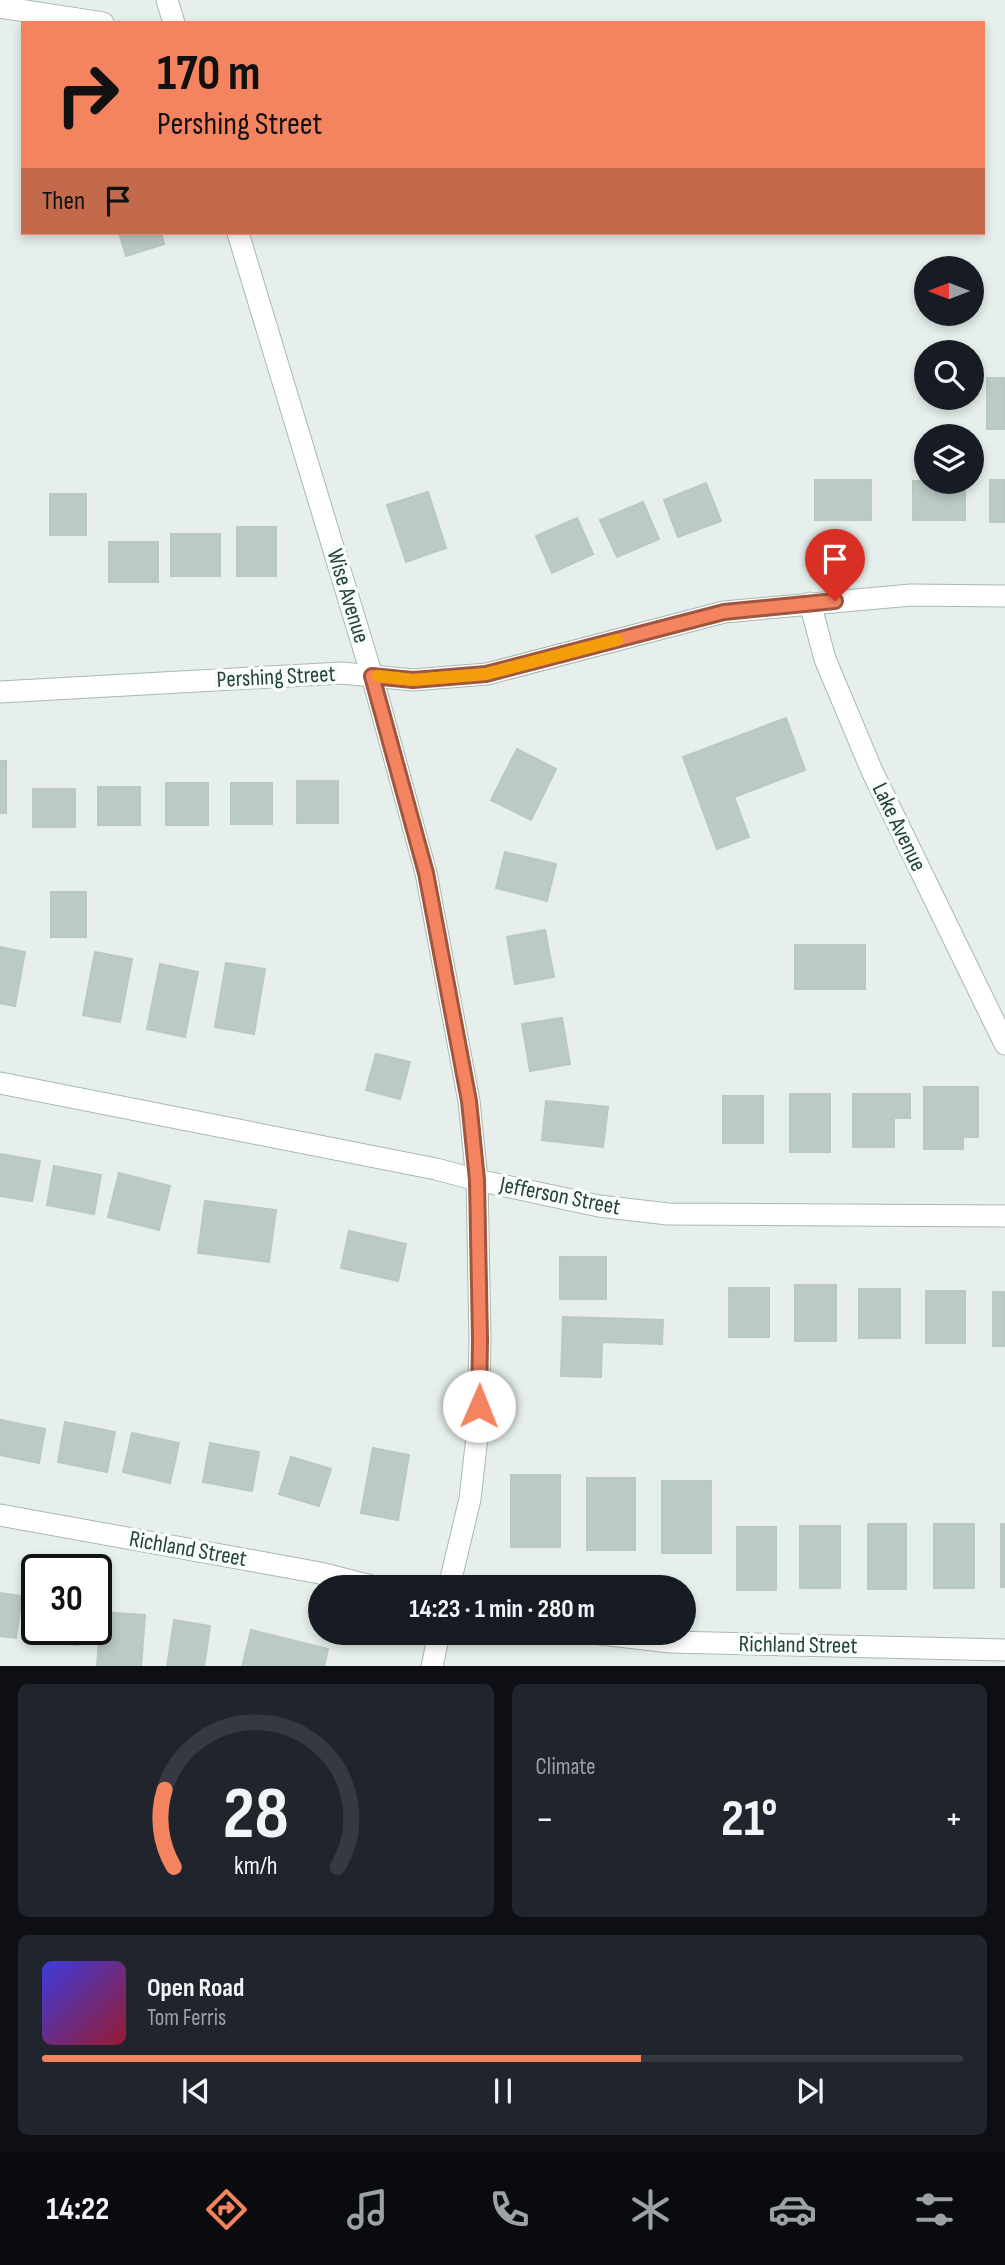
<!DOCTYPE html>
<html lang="en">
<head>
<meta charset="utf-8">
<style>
	body { margin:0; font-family:"Sofia Sans Condensed",sans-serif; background:#20242c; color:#f1f3f6; height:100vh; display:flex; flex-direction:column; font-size:26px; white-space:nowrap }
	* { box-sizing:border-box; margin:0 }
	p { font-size:23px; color:#9ea1a6 }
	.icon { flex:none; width:38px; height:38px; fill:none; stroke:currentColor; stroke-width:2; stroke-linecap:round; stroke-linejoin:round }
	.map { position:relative; height:1666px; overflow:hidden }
	.sheet { display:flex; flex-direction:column; gap:18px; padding:18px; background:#0d0f14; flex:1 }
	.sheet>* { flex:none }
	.top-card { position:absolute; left:21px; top:21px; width:964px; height:214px; border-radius:0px; box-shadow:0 4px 10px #0003; background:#f4845f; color:#111; overflow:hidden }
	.needle { width:46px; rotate:270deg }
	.fabs { position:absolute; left:914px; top:256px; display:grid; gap:14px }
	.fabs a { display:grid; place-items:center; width:70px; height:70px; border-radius:50%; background:#171b24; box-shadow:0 4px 10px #0003; font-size:35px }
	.speed { position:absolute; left:21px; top:1554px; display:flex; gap:14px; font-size:35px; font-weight:700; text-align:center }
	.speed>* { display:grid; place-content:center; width:91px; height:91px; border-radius:50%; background:#171b24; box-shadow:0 4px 10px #0003; line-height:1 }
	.speed .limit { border:4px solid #111; border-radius:10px; background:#fff; color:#111 }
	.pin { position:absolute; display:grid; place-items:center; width:60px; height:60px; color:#fff; margin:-72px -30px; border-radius:50% 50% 50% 0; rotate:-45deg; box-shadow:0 0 7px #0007 }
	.pin .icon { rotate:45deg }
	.me { position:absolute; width:77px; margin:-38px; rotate:1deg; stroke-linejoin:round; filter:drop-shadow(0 0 5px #0008) }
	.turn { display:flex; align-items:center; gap:24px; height:147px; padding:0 21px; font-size:32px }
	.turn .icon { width:91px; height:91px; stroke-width:2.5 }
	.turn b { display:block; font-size:49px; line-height:60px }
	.then { display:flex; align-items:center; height:66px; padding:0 21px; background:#0003; gap:14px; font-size:26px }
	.big { font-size:52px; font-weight:700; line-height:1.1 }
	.sheet .card { flex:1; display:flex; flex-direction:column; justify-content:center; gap:10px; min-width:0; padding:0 24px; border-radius:10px; background:#20242c }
	.sheet .dial { align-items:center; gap:0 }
	.dial svg { height:182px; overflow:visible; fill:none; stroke:#363941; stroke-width:7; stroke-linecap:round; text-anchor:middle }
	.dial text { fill:#f1f3f6; stroke:none }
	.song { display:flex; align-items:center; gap:21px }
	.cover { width:84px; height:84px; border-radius:10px; background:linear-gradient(135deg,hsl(240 70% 55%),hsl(350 70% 35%)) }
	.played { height:7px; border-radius:4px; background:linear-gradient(90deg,#f4845f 65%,#363941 65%) }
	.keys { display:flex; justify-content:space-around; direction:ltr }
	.heat { display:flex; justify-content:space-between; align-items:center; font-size:38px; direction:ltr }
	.sheet .tiles { flex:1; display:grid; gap:18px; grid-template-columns:1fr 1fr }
	.card:last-child { grid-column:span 2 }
	.trip { position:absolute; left:308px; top:1575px; width:388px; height:70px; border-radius:35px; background:#171b24; box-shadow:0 4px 10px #0003; font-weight:700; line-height:70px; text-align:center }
	.tabs { display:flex; height:112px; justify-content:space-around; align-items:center; background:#090b0e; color:#9ea1a6 }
	.tabs .icon { width:49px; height:49px }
	.tabs .current { color:#f4845f }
	.tabs b { font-size:32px; color:#f1f3f6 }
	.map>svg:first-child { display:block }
</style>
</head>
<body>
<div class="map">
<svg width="1005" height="1667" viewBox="0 0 1005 1667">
	<rect width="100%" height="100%" fill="#e6efeb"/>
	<path fill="#bbcac4" stroke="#b8c9c2" stroke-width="2" d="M 119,233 L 161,233 L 164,244 L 126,256 Z
		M 987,378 L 1005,378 L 1005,429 L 987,429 Z
		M 815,480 L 871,480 L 871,520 L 815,520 Z
		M 990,480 L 1005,480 L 1005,522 L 990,522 Z
		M 913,481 L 965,481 L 965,520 L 913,520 Z
		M 706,483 L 721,521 L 678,537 L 664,500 Z
		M 428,492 L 446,548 L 406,562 L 387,505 Z
		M 50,494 L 86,494 L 86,535 L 50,535 Z
		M 643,502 L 659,539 L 617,557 L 600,520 Z
		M 577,518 L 593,554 L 552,573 L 536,536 Z
		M 237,527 L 276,527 L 276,576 L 237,576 Z
		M 171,534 L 220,534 L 220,576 L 171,576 Z
		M 109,542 L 158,542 L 158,582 L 109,582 Z
		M 786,718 L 805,770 L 734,797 L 749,837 L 717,849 L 683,757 Z
		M 517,749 L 556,769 L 531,820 L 491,800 Z
		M 0,761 L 6,761 L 6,813 L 0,813 Z
		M 297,781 L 338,781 L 338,823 L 297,823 Z
		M 166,783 L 208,783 L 208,825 L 166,825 Z
		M 231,783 L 272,783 L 272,824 L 231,824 Z
		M 98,787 L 140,787 L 140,825 L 98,825 Z
		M 33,789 L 75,789 L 75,827 L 33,827 Z
		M 505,852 L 556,864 L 547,901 L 496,888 Z
		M 51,892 L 86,892 L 86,937 L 51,937 Z
		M 545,930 L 554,977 L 515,984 L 507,937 Z
		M 795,945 L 865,945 L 865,989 L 795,989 Z
		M 0,947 L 25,952 L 15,1006 L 0,1003 Z
		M 95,952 L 132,959 L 120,1022 L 83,1015 Z
		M 226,963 L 265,969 L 254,1034 L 215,1027 Z
		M 160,964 L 198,972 L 185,1037 L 147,1029 Z
		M 562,1018 L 570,1064 L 530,1071 L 522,1024 Z
		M 376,1054 L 410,1062 L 400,1099 L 366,1090 Z
		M 924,1087 L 978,1087 L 978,1137 L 963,1137 L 963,1149 L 924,1149 Z
		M 790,1094 L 830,1094 L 830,1152 L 790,1152 Z
		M 853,1094 L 910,1094 L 910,1118 L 894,1118 L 894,1147 L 853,1147 Z
		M 723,1096 L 763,1096 L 763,1143 L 723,1143 Z
		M 546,1101 L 608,1107 L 603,1147 L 542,1140 Z
		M 0,1154 L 40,1161 L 32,1201 L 0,1196 Z
		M 54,1166 L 101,1175 L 94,1214 L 47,1205 Z
		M 119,1173 L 170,1186 L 159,1230 L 108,1217 Z
		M 205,1201 L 276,1210 L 269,1262 L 198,1253 Z
		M 349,1231 L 406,1244 L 398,1281 L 341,1268 Z
		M 560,1257 L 606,1257 L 606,1299 L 560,1299 Z
		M 795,1285 L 836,1285 L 836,1341 L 795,1341 Z
		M 729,1288 L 769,1288 L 769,1337 L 729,1337 Z
		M 859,1289 L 900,1289 L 900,1338 L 859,1338 Z
		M 926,1291 L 965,1291 L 965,1343 L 926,1343 Z
		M 993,1292 L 1005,1292 L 1005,1346 L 993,1346 Z
		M 563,1317 L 663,1320 L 662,1344 L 602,1342 L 601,1377 L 561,1376 Z
		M 1,1420 L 45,1429 L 39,1463 L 0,1455 Z
		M 65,1422 L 115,1432 L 107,1472 L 58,1462 Z
		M 132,1433 L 179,1443 L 170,1483 L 123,1472 Z
		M 210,1443 L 259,1452 L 252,1491 L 203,1482 Z
		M 373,1448 L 409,1455 L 398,1520 L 361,1513 Z
		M 291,1457 L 331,1469 L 319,1506 L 279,1494 Z
		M 511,1475 L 560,1475 L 560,1547 L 511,1547 Z
		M 587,1478 L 635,1478 L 635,1550 L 587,1550 Z
		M 662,1481 L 711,1481 L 711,1553 L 662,1553 Z
		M 868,1524 L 906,1524 L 906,1589 L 868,1589 Z
		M 934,1524 L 974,1524 L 974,1588 L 934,1588 Z
		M 1001,1524 L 1005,1524 L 1005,1587 L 1001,1587 Z
		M 800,1526 L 840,1526 L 840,1588 L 800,1588 Z
		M 737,1527 L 776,1527 L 776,1590 L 737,1590 Z
		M 0,1593 L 22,1596 L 16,1638 L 0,1636 Z
		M 30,1599 L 37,1600 L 37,1629 L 79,1629 L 77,1645 L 26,1640 Z
		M 101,1612 L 145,1615 L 141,1667 L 97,1667 Z
		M 174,1620 L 210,1626 L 204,1667 L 167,1667 Z
		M 251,1630 L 328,1649 L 324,1667 L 242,1667 Z"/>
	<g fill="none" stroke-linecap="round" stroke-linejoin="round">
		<defs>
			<path id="minor" d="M 167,0 L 174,23
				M 0,7 L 103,23
				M 238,233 L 372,676 L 426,873 L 469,1101 L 477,1180 L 480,1339 L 478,1428 L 470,1499 L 449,1587
				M 810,603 L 825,659 L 872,771 L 1005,1044
				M 0,692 L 342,673 L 413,680 L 487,674 L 724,612 L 911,595 L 1005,596
				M 0,1083 L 436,1169 L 477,1180 L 599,1206 L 668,1214 L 1005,1216
				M 0,1515 L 320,1573 L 375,1587
				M 592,1633 L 671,1642 L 1005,1650
				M 432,1667 L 439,1633"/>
		</defs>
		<use href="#minor" stroke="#a8b8b2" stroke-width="23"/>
		<use href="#minor" stroke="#fff" stroke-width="21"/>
	</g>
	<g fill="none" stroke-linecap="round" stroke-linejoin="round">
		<defs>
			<path id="route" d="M 479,1406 L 480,1339 L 477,1180 L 469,1101 L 426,873 L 372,676 L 413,680 L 486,674 L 724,612 L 835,601"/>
		</defs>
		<use href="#route" stroke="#9f563e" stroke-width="18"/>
		<use href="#route" stroke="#f4845f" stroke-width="12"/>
		<path stroke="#f59e0b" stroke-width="12" d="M 378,676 L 413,680 L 486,674 L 617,640"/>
	</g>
	<g text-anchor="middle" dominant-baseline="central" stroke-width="7" stroke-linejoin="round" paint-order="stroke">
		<g font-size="23" fill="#24423a" stroke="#f7fbf9">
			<text transform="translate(348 596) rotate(73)">Wise Avenue</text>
			<text transform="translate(276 677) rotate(-3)">Pershing Street</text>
			<text transform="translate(899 827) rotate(64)">Lake Avenue</text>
			<text transform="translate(560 1196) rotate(11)">Jefferson Street</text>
			<text transform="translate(188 1549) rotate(10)">Richland Street</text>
			<text transform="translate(798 1645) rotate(1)">Richland Street</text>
		</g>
	</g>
</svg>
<div class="fabs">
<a><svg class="needle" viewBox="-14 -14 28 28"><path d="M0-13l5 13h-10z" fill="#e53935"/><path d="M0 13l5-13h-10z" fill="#9ea1a6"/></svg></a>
<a><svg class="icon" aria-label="search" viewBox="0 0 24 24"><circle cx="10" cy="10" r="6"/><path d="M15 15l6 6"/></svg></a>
<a><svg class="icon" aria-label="layers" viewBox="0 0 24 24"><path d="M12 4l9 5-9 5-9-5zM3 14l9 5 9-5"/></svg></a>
</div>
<div class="speed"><div class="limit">30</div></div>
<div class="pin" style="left:835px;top:601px;background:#d93025"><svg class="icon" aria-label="arrive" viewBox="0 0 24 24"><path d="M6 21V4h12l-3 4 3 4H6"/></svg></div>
<svg class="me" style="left:479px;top:1406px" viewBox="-20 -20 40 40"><circle r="19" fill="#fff"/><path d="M0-13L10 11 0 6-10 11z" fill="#f4845f"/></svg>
<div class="trip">14:23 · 1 min · 280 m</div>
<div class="top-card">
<div class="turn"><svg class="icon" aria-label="right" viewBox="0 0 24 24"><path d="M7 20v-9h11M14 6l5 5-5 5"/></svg><div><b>170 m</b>Pershing Street</div></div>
<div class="then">Then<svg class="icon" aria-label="arrive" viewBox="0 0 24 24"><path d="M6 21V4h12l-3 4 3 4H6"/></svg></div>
</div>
</div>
<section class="sheet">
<div class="tiles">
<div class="card dial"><svg viewBox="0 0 100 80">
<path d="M14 69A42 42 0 1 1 86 69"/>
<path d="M14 69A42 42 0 0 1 10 35" stroke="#f4845f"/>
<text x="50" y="56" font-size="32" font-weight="700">28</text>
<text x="50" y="72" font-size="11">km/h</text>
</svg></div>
<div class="card"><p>Climate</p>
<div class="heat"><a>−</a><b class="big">21°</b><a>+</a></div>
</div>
<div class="card">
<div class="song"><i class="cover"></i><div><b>Open Road</b><p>Tom Ferris</p></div></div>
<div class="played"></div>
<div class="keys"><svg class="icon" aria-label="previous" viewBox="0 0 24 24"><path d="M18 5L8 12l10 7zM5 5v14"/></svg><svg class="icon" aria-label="pause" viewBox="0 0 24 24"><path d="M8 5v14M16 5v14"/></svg><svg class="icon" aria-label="next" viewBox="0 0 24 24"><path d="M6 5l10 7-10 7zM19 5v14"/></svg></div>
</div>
</div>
</section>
<nav class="tabs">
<b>14:22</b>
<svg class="icon current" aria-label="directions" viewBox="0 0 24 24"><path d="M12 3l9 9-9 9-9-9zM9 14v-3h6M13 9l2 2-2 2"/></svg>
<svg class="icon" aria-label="music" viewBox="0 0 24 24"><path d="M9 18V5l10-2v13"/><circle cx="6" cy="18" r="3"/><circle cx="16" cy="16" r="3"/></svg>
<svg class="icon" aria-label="phone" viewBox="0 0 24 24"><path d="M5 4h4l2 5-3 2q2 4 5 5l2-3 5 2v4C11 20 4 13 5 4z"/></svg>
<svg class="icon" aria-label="climate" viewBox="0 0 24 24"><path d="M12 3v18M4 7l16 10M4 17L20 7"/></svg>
<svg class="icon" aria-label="car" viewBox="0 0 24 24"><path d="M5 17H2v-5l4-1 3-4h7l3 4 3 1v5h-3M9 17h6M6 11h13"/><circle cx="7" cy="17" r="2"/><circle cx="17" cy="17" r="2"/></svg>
<svg class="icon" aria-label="filters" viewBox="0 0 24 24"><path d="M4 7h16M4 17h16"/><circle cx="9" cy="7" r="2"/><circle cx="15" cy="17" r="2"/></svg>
</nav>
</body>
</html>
